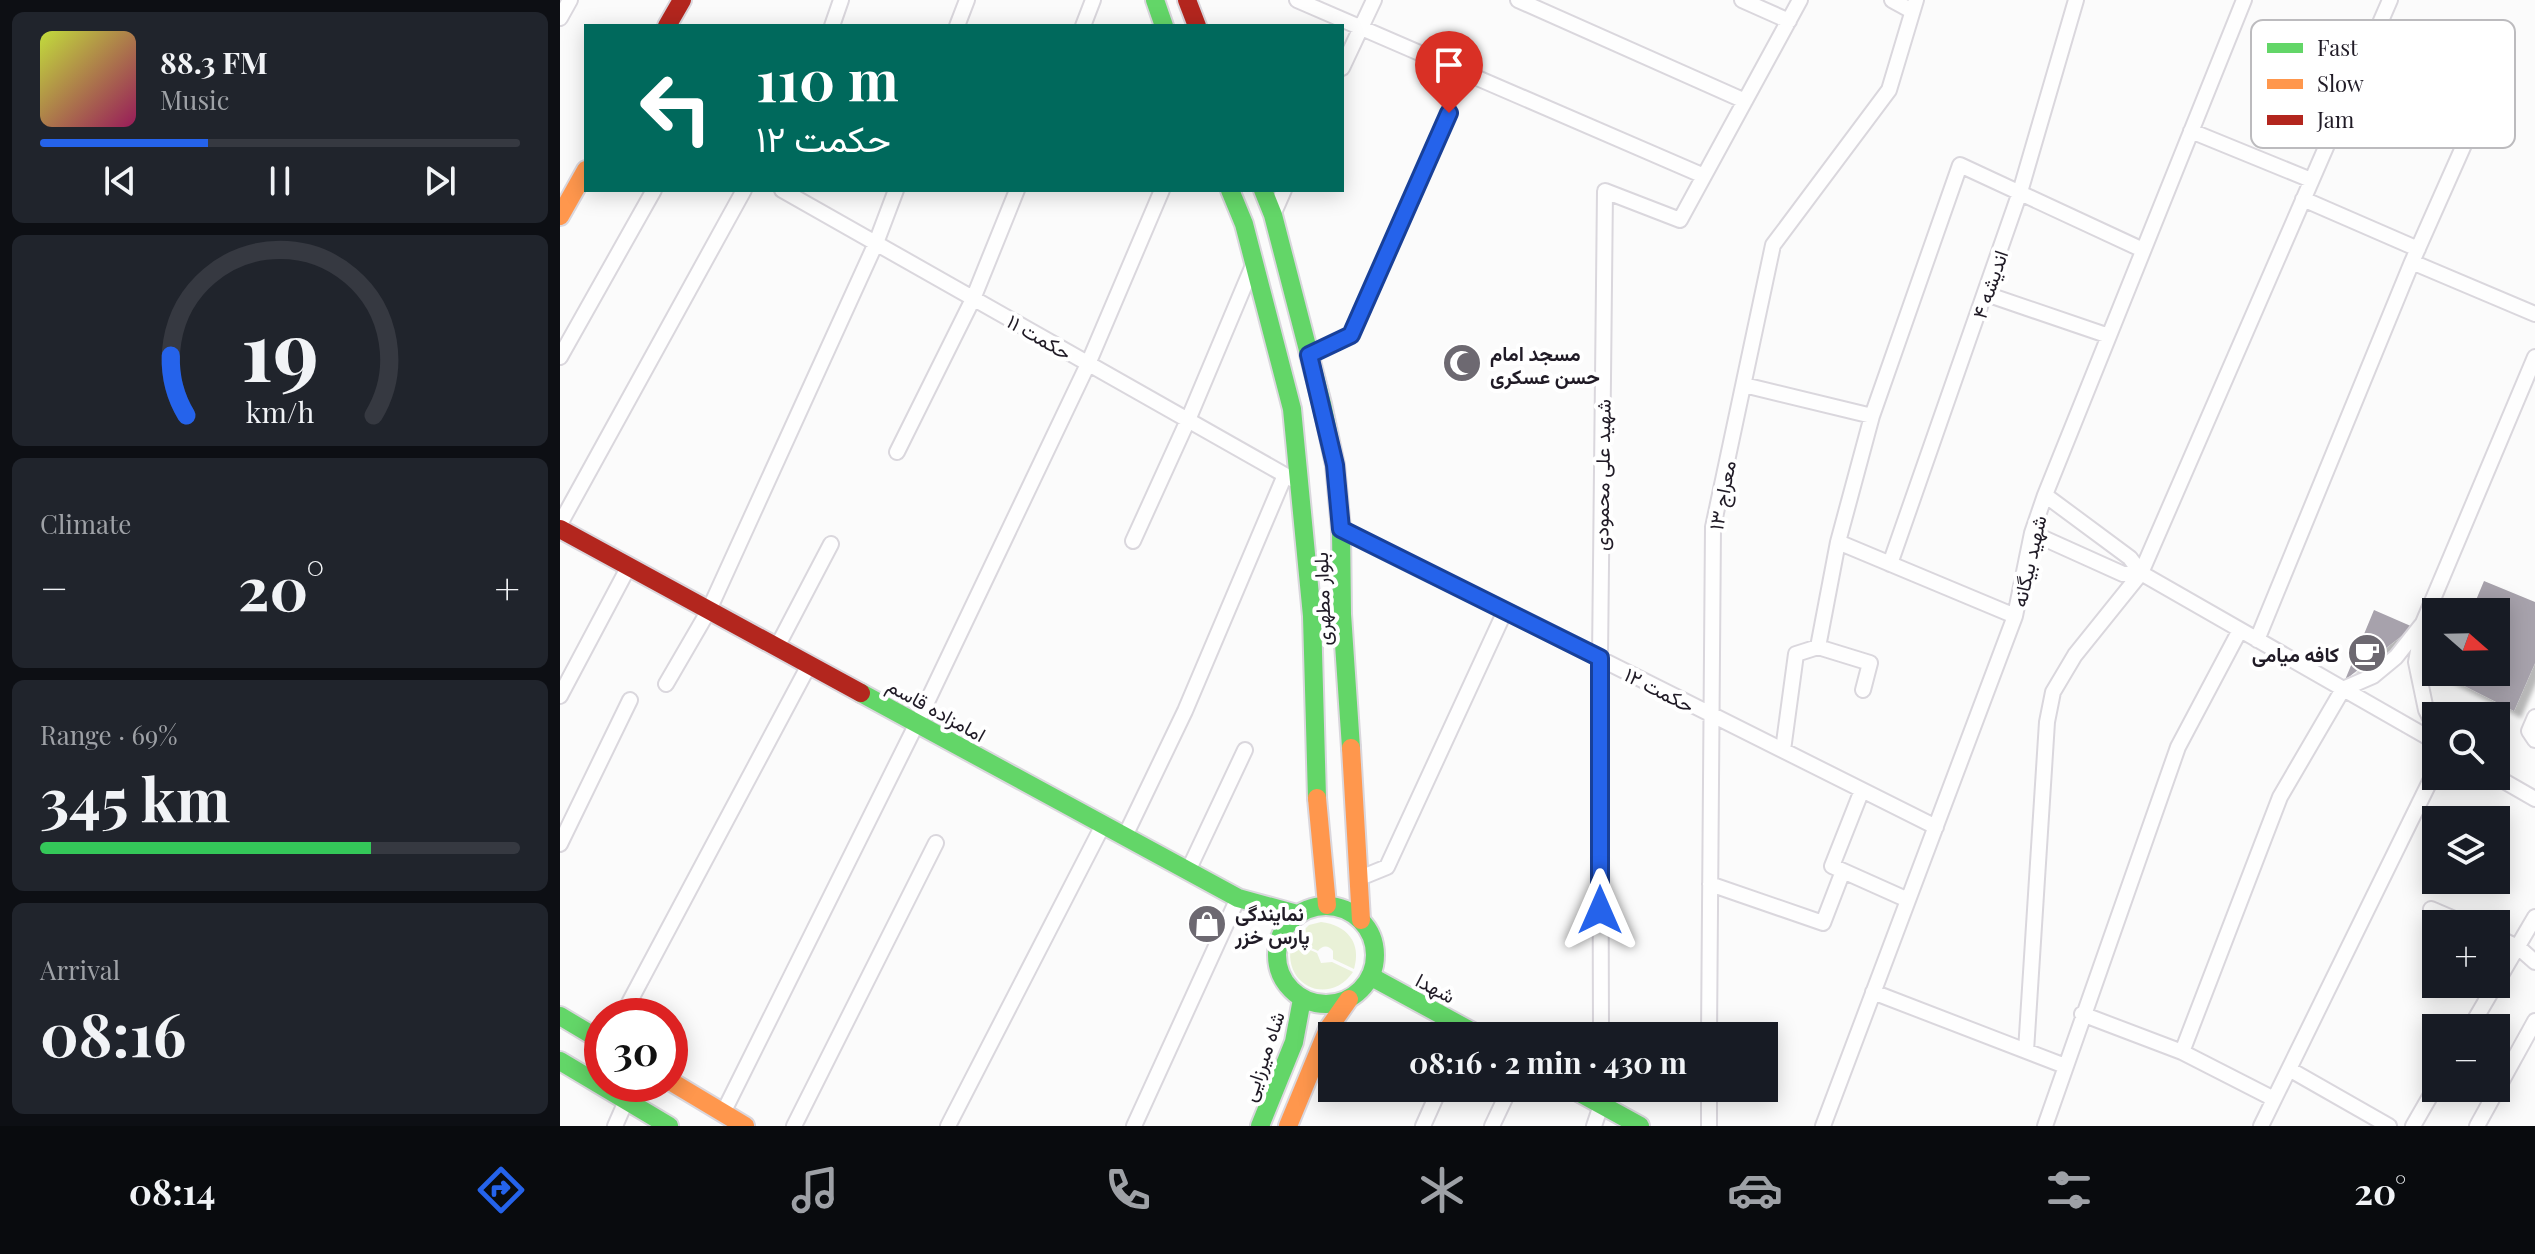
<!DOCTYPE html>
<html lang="en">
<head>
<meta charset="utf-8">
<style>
	body { margin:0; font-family:"Playfair Display",Vazirmatn,serif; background:#20242c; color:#f1f3f6; height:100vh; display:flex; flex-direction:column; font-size:30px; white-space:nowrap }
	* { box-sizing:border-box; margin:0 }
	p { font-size:26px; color:#9ea1a6 }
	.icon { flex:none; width:44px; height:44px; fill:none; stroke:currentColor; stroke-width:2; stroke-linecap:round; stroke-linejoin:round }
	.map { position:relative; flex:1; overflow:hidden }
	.drawer { display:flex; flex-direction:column; gap:12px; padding:12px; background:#0d0f14; width:560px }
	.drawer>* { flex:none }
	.top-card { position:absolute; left:24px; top:24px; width:760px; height:168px; border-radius:0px; box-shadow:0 4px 20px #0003; background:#00695c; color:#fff; overflow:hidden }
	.needle { width:52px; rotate:110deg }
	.tools { position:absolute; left:1862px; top:598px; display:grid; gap:16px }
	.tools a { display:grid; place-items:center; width:88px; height:88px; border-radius:0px; background:#171b24; box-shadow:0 4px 20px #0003; font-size:40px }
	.speed { position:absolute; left:24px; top:998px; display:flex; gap:16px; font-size:40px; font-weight:700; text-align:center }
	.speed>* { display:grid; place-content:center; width:104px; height:104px; border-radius:50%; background:#171b24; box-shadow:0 4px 20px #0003; line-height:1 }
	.speed .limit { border:12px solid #d22; background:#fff; color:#111 }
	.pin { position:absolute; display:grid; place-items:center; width:68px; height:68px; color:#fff; margin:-82px -34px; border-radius:50% 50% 50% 0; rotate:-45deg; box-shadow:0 0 8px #0007 }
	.pin .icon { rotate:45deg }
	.me { position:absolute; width:88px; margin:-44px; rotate:0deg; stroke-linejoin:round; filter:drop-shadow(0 0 6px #0008) }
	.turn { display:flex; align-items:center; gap:28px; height:168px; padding:0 40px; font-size:36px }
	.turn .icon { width:104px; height:104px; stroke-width:2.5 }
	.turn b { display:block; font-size:56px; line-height:68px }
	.big { font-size:60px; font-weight:700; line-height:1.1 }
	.drawer .tile { flex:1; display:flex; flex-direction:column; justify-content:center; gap:12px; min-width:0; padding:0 28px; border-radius:12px; background:#20242c }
	.drawer .dial { align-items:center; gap:0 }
	.dial svg { height:208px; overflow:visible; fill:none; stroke:#363941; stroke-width:7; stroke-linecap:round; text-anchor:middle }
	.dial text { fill:#f1f3f6; stroke:none }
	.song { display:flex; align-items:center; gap:24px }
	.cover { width:96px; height:96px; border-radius:12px; background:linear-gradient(135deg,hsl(70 70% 55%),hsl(330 70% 35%)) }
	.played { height:8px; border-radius:4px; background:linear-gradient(90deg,#2563eb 35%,#363941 35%) }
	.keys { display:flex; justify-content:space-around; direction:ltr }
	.heat { display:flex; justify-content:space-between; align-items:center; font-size:44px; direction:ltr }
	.charge { height:12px; border-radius:6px; background:linear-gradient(90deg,#34c759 69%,#363941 0) }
	.trip { position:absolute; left:758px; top:1022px; width:460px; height:80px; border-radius:0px; background:#171b24; box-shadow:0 4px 20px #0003; font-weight:700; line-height:80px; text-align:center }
	.menu { display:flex; height:128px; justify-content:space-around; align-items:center; background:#090b0e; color:#9ea1a6 }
	.menu .icon { width:56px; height:56px }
	.menu .selected { color:#2563eb }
	.menu b { font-size:36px; color:#f1f3f6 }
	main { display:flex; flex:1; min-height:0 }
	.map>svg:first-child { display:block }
</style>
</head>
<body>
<main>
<section class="drawer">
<div class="tile">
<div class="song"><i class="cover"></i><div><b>88.3 FM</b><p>Music</p></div></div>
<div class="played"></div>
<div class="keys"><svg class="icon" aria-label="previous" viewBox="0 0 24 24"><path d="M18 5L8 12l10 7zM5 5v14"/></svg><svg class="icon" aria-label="pause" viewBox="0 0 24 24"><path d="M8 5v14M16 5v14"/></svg><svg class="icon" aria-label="next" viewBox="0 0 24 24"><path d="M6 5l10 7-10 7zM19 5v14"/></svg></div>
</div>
<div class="tile dial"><svg viewBox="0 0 100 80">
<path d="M14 69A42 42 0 1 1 86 69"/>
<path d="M14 69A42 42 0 0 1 8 46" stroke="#2563eb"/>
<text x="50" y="56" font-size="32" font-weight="700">19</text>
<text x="50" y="72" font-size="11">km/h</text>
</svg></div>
<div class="tile"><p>Climate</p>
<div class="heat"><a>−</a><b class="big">20°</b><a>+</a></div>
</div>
<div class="tile"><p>Range · 69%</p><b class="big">345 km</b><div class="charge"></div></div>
<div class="tile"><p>Arrival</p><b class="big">08:16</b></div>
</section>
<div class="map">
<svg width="1975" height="1126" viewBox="0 0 1975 1126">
	<defs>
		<filter id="shadow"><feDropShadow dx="7" dy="7" stdDeviation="2" flood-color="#0004"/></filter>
	</defs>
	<rect width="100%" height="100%" fill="#fbfbfb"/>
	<path fill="#e9f1d7" d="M 761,922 C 787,925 802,943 794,969 L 773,959 L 773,951 C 769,945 762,945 758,951 L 734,940 L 749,925 Z
		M 732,942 L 757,953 L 761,963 L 772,962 L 793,972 C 768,1008 720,984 732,942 Z"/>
	<path fill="#a7a2ac" filter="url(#shadow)" d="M 1924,581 L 1975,602 L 1975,663 L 1954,711 L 1883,675 L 1885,672 L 1936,672 L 1936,612 L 1911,612 Z
		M 1814,610 L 1853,627 L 1785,680 Z"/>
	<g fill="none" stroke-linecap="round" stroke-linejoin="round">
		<defs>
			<path id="street" d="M 737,0 L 1144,176
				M 958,0 L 1185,101
				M 1182,0 L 1229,21
				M 1332,0 L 1352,11
				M 0,18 L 10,0
				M 272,26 L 281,0
				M 397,26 L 407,0
				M 523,26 L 533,0
				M 782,68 L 814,0
				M 1631,131 L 1751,180
				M 222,190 L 739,483
				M 1743,199 L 1858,249
				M 713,215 L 724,190
				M 1852,262 L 1975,314
				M 1426,294 L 1549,336
				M 749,355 L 791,335 L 889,113
				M 0,357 L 94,190
				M 1184,385 L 1312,416
				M 337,452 L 413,299 L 457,190
				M 1485,495 L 1570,558 L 1581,573 L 1876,742
				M 0,524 L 184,190
				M 781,529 L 1376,827
				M 1472,533 L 1563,574 L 1581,573
				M 573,541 L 628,420 L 694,263
				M 1278,542 L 1455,616
				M 1330,564 L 1460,192 L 1516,0
				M 1863,623 L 1975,357
				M 1697,640 L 1852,262 L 1947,48
				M 217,647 L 271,544
				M 1258,647 L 1310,663 L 1303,690
				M 106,684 L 149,610 L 316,243 L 336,190
				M 0,696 L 69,566
				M 1975,717 L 1969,731 L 1975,740
				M 1223,750 L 1236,654 L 1258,647 L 1278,542 L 1312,416 L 1400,165 L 1583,250
				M 1935,776 L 1975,799
				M 1302,790 L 1272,866 L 1348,900
				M 565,836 L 625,711 L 725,475
				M 0,844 L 70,700
				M 628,871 L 685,750
				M 800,878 L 827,867 L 945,611
				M 1150,884 L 1263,923 L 1283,871
				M 1871,909 L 1906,924
				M 1936,937 L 1958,947 L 1975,962
				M 1313,992 L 1505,1066
				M 1522,1014 L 1622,1052 L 1714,1099
				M 62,1016 L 249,665
				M 1910,1028 L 1975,917
				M 1041,1036 L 1040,658 L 1045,191 L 1120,220 L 1240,0
				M 1149,1036 L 1153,527 L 1213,245 L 1329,90 L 1356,0
				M 1466,1051 L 1487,722 L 1493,692 L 1515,655 L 1581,573 L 1830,0
				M 1622,1052 L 1720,797 L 1783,689 L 1813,676 L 1836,657 L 1863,623 L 1856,662 L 1866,710 L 1876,729
				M 1729,1069 L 1829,1126
				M 163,1113 L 357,723 L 528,364 L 602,190
				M 55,1126 L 66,1101
				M 234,1126 L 376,843
				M 388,1126 L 543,825
				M 574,1126 L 678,898
				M 863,1126 L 880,1088
				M 932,1126 L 950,1088
				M 1034,1126 L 1041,1105 L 1041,1088
				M 1149,1126 L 1149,1088
				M 1263,1126 L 1455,616 L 1472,533 L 1485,495 L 1684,0
				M 1485,1126 L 1618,747 L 1680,630
				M 1701,1126 L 1876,769
				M 1853,1126 L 1876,1086
				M 1917,1126 L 1975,1021"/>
			<path id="fast" d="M 595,0 L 604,26
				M 670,190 L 684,224 L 732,409 L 752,616 L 757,798
				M 703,190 L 713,215 L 762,404 L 775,465 L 781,529 L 782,614 L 791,748
				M 301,693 L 678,898 L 737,914
				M717 955a49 49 0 1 1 98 0a49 49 0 1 1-98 0Z
				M 810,976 L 920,1036
				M 0,1016 L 42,1041
				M 0,1061 L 109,1126
				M 1011,1088 L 1080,1126
				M 700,1126 L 734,1042 L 742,999"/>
			<path id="slow" d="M 0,216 L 26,170
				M 791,748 L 801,920
				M 757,798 L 767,905
				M 110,1081 L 185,1126
				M 728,1126 L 768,1029 L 789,999"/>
			<path id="jam" d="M 627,0 L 637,26
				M 107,26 L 122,0
				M 0,529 L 301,693"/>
		</defs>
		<use href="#street" stroke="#dad7dd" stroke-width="18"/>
		<use href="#fast" stroke="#dad7dd" stroke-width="22"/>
		<use href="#slow" stroke="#dad7dd" stroke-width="22"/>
		<use href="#jam" stroke="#dad7dd" stroke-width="22"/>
		<use href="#street" stroke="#fefefe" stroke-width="14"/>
		<use href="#fast" stroke="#63d668" stroke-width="18"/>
		<use href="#slow" stroke="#ff974d" stroke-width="18"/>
		<use href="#jam" stroke="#b3261e" stroke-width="18"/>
	</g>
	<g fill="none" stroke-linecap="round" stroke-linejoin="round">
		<defs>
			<path id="route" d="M 889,113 L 791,335 L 749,355 L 775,465 L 781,529 L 1040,658 L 1040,910"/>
		</defs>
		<use href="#route" stroke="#184099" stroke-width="20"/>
		<use href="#route" stroke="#2563eb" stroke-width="14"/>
	</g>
	<defs>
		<symbol id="mosque-disc" viewBox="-11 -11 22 22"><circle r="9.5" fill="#6d6971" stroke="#fff"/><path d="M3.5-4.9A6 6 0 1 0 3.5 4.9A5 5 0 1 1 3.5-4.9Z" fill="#fff"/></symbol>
		<symbol id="cafe-disc" viewBox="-11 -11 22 22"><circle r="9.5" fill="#6d6971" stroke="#fff"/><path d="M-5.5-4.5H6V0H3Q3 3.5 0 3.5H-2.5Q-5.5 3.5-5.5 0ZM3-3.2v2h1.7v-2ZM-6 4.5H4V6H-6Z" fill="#fff"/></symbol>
		<symbol id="shop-disc" viewBox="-11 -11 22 22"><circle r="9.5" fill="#6d6971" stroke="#fff"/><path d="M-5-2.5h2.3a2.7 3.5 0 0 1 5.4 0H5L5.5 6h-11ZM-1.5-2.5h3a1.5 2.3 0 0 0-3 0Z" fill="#fff"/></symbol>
	</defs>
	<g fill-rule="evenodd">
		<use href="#mosque-disc" x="880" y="341" width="44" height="44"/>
		<use href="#cafe-disc" x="1785" y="631" width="44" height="44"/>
		<use href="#shop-disc" x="625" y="902" width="44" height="44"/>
	</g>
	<g text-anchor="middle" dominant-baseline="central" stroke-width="8" stroke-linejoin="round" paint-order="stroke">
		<g font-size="20" fill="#201b26" stroke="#fff">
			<text transform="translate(1429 284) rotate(-71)">اندیشه ۴</text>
			<text transform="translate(480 336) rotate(30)">حکمت ۱۱</text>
			<text transform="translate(1041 475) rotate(-89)">شهید علی محمودی</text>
			<text transform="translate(1161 495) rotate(-79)">معراج ۱۳</text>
			<text transform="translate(1468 561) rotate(-77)">شهید بیگانه</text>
			<text transform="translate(761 599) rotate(-92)">بلوار مطهری</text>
			<text transform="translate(1100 689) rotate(27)">حکمت ۱۲</text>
			<text transform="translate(377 709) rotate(29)">امامزاده قاسم</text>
			<text transform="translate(876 987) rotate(28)">شهدا</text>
			<text transform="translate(702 1056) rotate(-71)">شاه میرزایی</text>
		</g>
		<g font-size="20" font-weight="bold" fill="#201b26" stroke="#fff" text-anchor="start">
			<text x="930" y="352">مسجد امام<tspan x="930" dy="23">حسن عسکری</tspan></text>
			<text x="1779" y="653" text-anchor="end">کافه میامی</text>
			<text x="675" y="912">نمایندگی<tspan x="675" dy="23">پارس خزر</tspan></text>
		</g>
	</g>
	<rect x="1691" y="20" width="264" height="128" rx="12" fill="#fff" stroke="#bcbbbe" stroke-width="2"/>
	<rect x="1707" y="43" width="36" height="10" fill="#63d668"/>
	<rect x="1707" y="79" width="36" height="10" fill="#ff974d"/>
	<rect x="1707" y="115" width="36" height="10" fill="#b3261e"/>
	<g font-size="22" fill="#201b26">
		<text x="1757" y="56">Fast</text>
		<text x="1757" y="92">Slow</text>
		<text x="1757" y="128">Jam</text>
	</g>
</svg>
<div class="tools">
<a><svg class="needle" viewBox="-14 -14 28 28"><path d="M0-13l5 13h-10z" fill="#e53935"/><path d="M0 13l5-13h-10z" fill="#9ea1a6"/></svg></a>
<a><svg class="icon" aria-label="search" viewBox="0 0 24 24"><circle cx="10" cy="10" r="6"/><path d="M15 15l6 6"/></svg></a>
<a><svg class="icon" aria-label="layers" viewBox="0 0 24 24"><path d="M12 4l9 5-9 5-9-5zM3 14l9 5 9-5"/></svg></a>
<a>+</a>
<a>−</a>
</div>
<div class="speed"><div class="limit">30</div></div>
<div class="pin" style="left:889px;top:113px;background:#d93025"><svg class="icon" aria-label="arrive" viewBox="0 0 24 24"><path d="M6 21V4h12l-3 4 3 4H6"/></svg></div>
<svg class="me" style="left:1040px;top:910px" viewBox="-20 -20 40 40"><path d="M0-17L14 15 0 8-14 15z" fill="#2563eb" stroke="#fff" stroke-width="4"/></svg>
<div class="trip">08:16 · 2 min · 430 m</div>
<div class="top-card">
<div class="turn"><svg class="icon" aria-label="left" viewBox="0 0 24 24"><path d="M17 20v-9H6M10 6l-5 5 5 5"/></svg><div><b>110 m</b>حکمت ۱۲</div></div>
</div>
</div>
</main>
<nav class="menu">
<b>08:14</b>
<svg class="icon selected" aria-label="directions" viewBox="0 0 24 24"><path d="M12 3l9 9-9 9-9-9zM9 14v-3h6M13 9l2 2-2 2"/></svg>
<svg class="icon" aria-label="music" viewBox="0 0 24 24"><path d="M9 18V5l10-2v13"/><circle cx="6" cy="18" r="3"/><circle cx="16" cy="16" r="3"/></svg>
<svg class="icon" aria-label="phone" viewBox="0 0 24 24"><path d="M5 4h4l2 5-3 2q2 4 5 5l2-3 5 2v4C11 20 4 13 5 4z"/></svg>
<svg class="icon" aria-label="climate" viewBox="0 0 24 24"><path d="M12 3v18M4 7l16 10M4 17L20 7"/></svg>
<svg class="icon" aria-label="car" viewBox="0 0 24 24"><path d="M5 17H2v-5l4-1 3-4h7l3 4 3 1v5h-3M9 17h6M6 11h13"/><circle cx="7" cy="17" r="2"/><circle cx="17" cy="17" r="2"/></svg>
<svg class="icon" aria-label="filters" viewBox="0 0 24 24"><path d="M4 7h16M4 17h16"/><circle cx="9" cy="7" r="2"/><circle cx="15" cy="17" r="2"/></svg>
<b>20°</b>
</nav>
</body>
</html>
